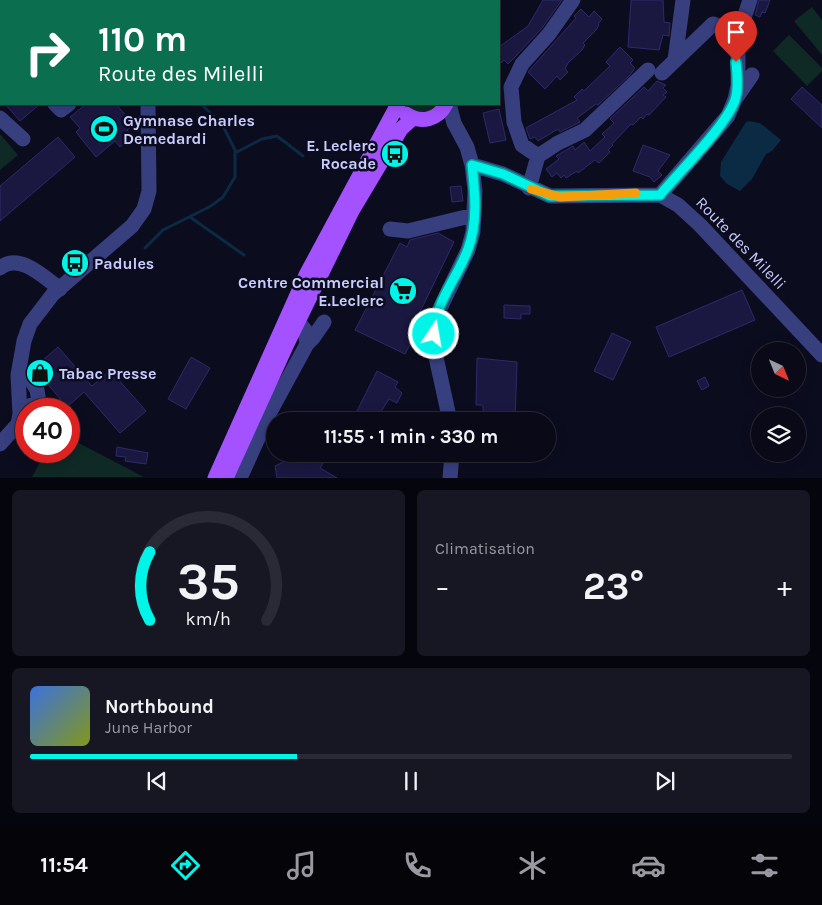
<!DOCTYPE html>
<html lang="fr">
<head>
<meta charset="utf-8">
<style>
	body { margin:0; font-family:Karla,sans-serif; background:#171724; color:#f1f3f6; height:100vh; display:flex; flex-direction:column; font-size:19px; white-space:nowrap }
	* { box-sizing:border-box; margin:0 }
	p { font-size:16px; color:#999aa1 }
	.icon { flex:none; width:28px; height:28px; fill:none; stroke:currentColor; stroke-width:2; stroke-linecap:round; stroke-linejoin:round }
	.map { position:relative; height:478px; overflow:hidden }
	.drawer { display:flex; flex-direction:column; gap:12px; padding:12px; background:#05050d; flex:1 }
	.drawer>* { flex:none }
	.top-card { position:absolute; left:0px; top:0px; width:500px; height:105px; box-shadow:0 2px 12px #0003,0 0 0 1px #292a36; background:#0b6e4f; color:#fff; overflow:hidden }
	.needle { width:32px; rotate:137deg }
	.buttons { position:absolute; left:751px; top:342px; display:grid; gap:10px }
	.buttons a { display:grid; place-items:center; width:55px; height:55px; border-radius:50%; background:#090917; box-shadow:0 2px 12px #0003,0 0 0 1px #292a36; font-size:25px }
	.speed { position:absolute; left:15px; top:398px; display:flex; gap:10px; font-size:25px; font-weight:700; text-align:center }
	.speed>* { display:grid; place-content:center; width:65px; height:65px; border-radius:50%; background:#090917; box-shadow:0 2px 12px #0003,0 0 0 1px #292a36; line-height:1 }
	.speed .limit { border:8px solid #d22; background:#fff; color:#111 }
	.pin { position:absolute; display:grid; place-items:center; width:42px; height:42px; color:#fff; margin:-51px -21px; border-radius:50% 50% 50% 0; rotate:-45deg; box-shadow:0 0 5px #0007 }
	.pin .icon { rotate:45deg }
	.me { position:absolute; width:55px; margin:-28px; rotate:12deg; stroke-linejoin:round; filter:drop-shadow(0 0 4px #0008) }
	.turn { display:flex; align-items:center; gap:18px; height:105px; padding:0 15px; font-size:22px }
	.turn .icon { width:65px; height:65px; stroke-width:2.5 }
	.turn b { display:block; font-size:35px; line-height:42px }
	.big { font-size:38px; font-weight:700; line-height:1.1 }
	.drawer .card { flex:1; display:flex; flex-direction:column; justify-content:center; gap:8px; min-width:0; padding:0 18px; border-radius:8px; background:#171724 }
	.drawer .dial { align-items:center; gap:0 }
	.dial svg { height:130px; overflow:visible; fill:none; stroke:#292a36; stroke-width:7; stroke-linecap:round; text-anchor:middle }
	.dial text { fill:#f1f3f6; stroke:none }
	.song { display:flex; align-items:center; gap:15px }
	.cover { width:60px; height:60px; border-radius:8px; background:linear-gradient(135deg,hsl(220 70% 55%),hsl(70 70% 35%)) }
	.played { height:5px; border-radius:2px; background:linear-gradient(90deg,#00f5e8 35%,#292a36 35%) }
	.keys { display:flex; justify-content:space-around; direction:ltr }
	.heat { display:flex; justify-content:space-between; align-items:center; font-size:28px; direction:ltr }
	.drawer .tiles { flex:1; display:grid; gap:12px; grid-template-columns:1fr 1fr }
	.card:last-child { grid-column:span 2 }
	.trip { position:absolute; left:266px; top:412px; width:290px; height:50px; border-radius:25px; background:#090917; box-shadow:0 2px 12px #0003,0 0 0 1px #292a36; font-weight:700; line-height:50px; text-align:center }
	.tabs { display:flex; height:80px; justify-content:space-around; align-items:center; background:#040409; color:#999aa1 }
	.tabs .icon { width:35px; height:35px }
	.tabs .selected { color:#00f5e8 }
	.tabs b { font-size:22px; color:#f1f3f6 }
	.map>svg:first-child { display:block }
</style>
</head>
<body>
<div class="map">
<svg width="822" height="478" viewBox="0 0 822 478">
	<rect width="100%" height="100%" fill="#0c0c1f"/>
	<path fill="#0f2924" d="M 812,7 L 822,20 L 822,55 L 794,21 Z
		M 789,35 L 822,68 L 822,71 L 807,86 L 773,51 Z
		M 406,104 L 439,104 C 430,115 416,115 406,104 Z
		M 0,134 L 18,155 L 0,170 Z
		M 69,438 L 144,477 L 32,477 L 46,451 L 69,451 Z"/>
	<path fill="#0b2a44" d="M 749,121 L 760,123 L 781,140 L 772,151 L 766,154 L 752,179 L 740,191 L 727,184 L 720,176 L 721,162 L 746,122 Z"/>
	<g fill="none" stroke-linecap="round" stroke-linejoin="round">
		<path stroke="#0b2a44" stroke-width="3" d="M 205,1 L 206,0
			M 235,153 L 262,139 L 277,136 L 303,156
			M 190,217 L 244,255
			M 145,248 L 163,230 L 211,206 L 223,197 L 235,177 L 235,150 L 222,124 L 201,104"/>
	</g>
	<path fill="#1a1840" stroke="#2d2a6c" d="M 543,0 L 562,0 L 542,28 L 516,56 L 508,64 L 504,60 L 499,65 L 499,47 L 528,26 Z
		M 631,0 L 663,0 L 664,22 L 670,23 L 669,36 L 663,35 L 659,50 L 628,47 Z
		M 759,0 L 770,0 L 765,13 L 762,12 L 760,17 L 755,15 Z
		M 581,9 L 589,17 L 594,11 L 602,19 L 598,24 L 599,25 L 596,30 L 583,43 L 585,45 L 582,50 L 568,63 L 565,69 L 568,72 L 560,80 L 557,76 L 545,89 L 528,72 L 576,18 L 574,16 Z
		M 620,47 L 633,60 L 630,63 L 635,68 L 630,75 L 598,105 L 596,104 L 577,118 L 580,122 L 560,132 L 558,129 L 538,141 L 535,137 L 530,139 L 526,128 L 577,100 L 574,97 L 582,89 L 584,91 L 610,66 L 606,62 Z
		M 657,81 L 666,85 L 663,88 L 667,92 L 663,95 L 666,97 L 649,115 L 647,114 L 643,119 L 641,117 L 633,125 L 631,124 L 612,144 L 613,145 L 608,150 L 610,152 L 599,163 L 595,160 L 578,173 L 577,171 L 566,178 L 564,175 L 561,178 L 557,173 L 552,177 L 546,169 L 559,159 L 556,156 L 573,146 L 575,150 L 584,142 L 590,151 L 605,137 L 602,134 L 614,123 L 610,119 L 644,87 L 648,91 Z
		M 802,87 L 822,105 L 822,128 L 791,99 Z
		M 5,104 L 40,104 L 20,121 Z
		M 86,104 L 116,104 L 134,125 L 127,130 L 133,137 L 120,147 L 115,141 L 96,157 L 76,132 L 80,128 L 70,117 Z
		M 499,109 L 506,140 L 490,143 L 483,113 Z
		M 58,137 L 75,157 L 0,221 L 0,186 Z
		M 643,145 L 670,155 L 658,171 L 662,175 L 654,182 L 650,177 L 633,171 Z
		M 461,186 L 463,201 L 452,202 L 450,187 Z
		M 438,233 L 454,242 L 418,316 L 424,318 L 405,354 L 355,330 L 400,243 L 407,247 L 410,240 Z
		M 742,290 L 755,320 L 669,357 L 656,327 Z
		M 504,305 L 530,306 L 530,314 L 521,314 L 521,319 L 504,318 Z
		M 612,333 L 631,342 L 613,380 L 594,371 Z
		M 58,347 L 92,386 L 110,370 L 146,411 L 120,433 L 84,392 L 67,407 L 34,368 Z
		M 191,357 L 210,368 L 186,409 L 168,399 Z
		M 477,358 L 517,362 L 515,421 L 483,421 L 483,405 L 476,405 Z
		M 377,371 L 398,382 L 395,387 L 402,393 L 397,403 L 389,399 L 375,421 L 357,411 Z
		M 705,377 L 709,386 L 702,390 L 697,381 Z
		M 117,447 L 148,453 L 146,464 L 125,461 L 126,457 L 116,456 Z
		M 300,454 L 321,454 L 326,458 L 320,468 L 337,478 L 277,478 L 275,466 Z"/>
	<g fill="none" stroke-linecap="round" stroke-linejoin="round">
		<path stroke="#373f7f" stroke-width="15" d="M 14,1 L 15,0
			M 162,1 L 163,0
			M 300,1 L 300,0
			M 473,1 L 474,0
			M 0,14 L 1,13
			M 675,60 L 683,0
			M 662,73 L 713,24 L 727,28 L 738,36
			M 736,98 L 752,75
			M 55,104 L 61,110 L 69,104
			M 449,104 L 454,123 L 467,147 L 472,165 L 475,191 L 473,232 L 468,250 L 434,321 L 434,348 L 450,421
			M 0,118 L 23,139
			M 538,156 L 522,145 L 514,122 L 511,87 L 522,64 L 549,34 L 573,0
			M 472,165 L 503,174 L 550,196 L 660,195 L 678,205 L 700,225 L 822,355
			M 529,188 L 538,156 L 558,143 L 585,130 L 648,70
			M 660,195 L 728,116 L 735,99 L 738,85 L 738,36 L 750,0
			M 390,229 L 408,231 L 474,215
			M 0,268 C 19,252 44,277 60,289
			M 307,344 L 313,338 L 324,322
			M 18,375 L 28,375 L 37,390 L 39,402 L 27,407 L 20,414
			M 0,444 L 18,424 L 20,414 L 18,375 L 24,341 L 30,324 L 53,294 L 132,226 L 144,209 L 149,191 L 148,104
			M 240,478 L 270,412 L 307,344 L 305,330 L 298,322
			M 450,478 L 452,454"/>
		<path stroke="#a451ff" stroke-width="15" d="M 357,0 L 358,1
			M 406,114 C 421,124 438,120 446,104
			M 215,478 L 306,275 L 398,104
			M 226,478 L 287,344 L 352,211 L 401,129 L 413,118"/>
	</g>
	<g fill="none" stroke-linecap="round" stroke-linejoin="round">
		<defs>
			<path id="route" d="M 434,334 C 434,304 458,277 468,249 C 478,223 475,192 472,165 L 503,174 L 550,196 L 660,195 C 680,171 726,126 735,100 C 739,88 737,74 736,62"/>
		</defs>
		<use href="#route" stroke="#009f97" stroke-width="12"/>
		<use href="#route" stroke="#00f5e8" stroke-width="9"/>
		<path stroke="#f59e0b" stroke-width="9" d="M 531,189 L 560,197 L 636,193"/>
	</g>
	<defs>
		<symbol id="stadium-disc" viewBox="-11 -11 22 22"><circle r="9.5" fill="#00f5e8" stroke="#0c0c1f"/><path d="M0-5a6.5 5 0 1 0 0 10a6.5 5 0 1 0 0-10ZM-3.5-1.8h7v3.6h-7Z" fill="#111"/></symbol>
		<symbol id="bus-disc" viewBox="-11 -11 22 22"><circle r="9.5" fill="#00f5e8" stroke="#0c0c1f"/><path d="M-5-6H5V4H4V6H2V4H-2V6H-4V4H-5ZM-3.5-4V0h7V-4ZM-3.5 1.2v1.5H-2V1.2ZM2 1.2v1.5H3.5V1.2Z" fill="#111"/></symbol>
		<symbol id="supermarket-disc" viewBox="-11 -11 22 22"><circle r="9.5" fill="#00f5e8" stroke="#0c0c1f"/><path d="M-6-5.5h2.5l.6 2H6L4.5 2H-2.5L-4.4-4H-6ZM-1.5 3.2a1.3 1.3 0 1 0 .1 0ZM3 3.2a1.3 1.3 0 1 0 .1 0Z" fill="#111"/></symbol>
		<symbol id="shop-disc" viewBox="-11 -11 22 22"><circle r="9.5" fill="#00f5e8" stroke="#0c0c1f"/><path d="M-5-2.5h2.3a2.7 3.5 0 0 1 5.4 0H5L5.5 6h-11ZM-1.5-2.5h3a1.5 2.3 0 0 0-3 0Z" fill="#111"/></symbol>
	</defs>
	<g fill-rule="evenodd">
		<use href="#stadium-disc" x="88" y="113" width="32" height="32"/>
		<use href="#bus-disc" x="379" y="138" width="32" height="32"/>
		<use href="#bus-disc" x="59" y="247" width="32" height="32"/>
		<use href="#supermarket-disc" x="387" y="275" width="32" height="32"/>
		<use href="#shop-disc" x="24" y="357" width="32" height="32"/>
	</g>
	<g text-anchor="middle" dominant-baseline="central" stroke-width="5" stroke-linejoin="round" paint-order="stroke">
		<g font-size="16" font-weight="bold" fill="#caccff" stroke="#0c0c1f" text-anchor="start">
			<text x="123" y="120">Gymnase Charles<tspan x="123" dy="18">Demedardi</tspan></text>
			<text x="376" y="145" text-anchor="end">E. Leclerc<tspan x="376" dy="18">Rocade</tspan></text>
			<text x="94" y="263">Padules</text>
			<text x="384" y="282" text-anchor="end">Centre Commercial<tspan x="384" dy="18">E.Leclerc</tspan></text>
			<text x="59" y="373">Tabac Presse</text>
		</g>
		<g font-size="16" fill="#caccff" stroke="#0c0c1f">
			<text transform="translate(741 243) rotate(46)">Route des Milelli</text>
		</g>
	</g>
</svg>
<div class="buttons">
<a><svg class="needle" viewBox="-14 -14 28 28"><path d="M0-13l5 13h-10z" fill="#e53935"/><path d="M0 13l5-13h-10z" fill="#999aa1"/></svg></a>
<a><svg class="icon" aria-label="layers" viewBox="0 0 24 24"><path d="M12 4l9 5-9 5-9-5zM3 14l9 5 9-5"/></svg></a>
</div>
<div class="speed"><div class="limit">40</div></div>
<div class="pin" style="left:736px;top:62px;background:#d93025"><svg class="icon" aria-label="arrive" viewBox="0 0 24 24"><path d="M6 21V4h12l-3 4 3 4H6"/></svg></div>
<svg class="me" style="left:434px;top:334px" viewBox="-20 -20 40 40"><circle r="17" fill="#00f5e8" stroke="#fff" stroke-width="3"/><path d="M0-11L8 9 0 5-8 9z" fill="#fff"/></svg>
<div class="trip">11:55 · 1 min · 330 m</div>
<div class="top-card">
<div class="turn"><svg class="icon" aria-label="right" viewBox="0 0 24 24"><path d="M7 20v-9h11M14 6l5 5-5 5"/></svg><div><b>110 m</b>Route des Milelli</div></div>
</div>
</div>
<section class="drawer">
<div class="tiles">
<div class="card dial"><svg viewBox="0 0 100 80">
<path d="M14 69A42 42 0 1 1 86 69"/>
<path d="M14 69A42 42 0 0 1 14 27" stroke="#00f5e8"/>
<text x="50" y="56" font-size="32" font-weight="700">35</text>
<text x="50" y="72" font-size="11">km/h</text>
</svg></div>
<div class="card"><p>Climatisation</p>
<div class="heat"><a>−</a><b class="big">23°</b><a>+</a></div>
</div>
<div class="card">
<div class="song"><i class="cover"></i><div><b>Northbound</b><p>June Harbor</p></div></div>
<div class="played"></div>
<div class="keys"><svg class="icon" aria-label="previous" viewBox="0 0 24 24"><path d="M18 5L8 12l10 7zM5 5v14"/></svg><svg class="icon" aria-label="pause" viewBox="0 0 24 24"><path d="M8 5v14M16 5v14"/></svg><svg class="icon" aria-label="next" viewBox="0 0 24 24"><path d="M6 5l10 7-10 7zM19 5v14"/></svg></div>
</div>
</div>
</section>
<nav class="tabs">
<b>11:54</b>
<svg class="icon selected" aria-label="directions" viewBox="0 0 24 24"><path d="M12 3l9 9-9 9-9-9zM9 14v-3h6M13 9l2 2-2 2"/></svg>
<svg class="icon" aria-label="music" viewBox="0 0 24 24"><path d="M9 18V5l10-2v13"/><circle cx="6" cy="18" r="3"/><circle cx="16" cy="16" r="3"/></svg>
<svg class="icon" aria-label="phone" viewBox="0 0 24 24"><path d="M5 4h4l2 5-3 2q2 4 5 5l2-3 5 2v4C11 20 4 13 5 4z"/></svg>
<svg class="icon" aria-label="climate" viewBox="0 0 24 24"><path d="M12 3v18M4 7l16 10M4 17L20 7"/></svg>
<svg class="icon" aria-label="car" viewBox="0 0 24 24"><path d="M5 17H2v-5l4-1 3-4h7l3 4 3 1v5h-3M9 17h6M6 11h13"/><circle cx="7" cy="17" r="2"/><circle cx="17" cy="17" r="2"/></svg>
<svg class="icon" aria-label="filters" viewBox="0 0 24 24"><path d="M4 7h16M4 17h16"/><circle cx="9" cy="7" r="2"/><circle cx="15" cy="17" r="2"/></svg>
</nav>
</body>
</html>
